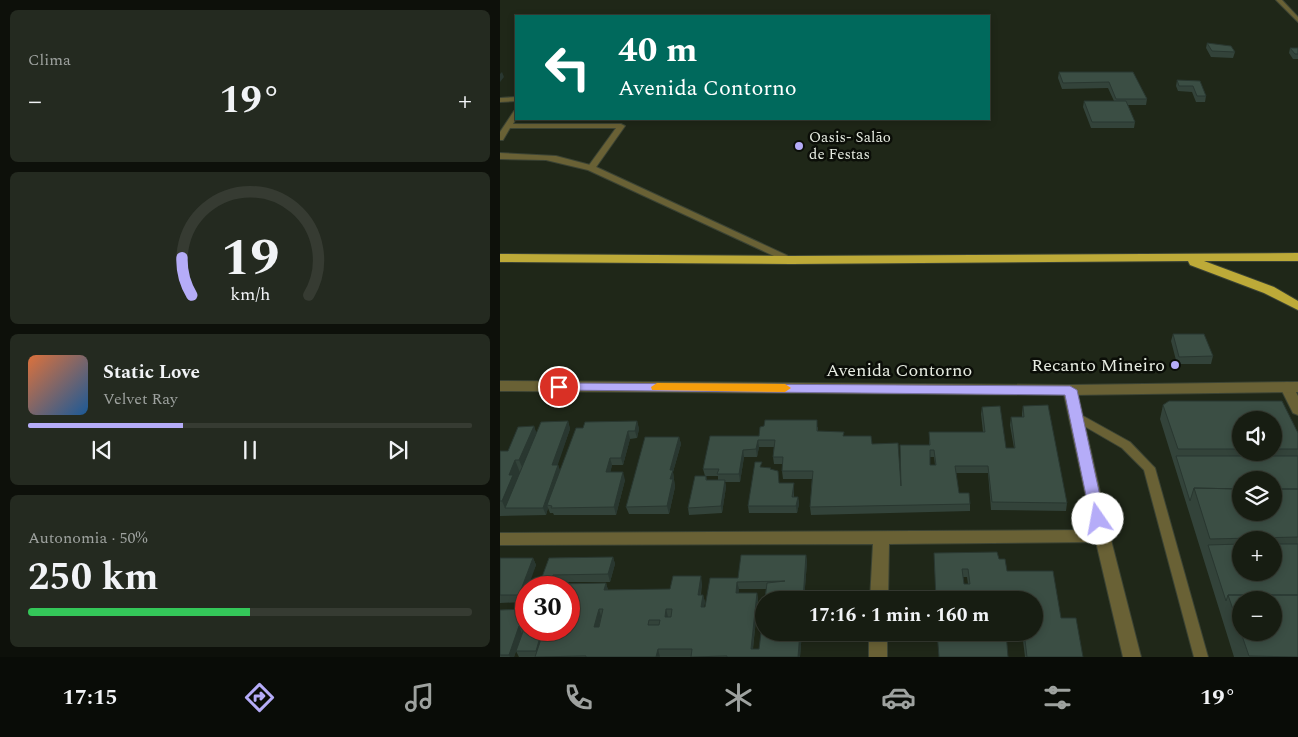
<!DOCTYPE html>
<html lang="pt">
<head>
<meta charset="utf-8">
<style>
	body { margin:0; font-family:Spectral,serif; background:#242a20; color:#f1f3f6; height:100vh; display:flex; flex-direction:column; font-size:19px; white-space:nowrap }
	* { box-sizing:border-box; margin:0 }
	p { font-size:16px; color:#9ea29f }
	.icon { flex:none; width:28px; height:28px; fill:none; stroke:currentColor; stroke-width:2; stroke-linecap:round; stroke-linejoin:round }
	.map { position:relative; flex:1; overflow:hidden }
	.drawer { display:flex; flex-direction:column; gap:10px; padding:10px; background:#0d100a; width:500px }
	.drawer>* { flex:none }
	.guide { position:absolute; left:15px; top:15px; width:475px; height:105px; border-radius:0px; box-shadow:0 2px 8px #0003,0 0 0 1px #363b32; background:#00695c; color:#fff; overflow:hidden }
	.buttons { position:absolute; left:732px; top:411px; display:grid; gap:10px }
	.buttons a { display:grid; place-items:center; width:50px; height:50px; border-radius:50%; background:#171d12; box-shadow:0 2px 8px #0003,0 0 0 1px #363b32; font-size:25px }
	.speed { position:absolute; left:15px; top:576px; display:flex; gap:10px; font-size:25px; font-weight:700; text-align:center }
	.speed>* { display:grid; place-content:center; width:65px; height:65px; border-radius:50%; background:#171d12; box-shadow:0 2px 8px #0003,0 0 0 1px #363b32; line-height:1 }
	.speed .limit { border:8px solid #d22; background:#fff; color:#111 }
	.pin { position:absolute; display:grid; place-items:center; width:42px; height:42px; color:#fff; margin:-21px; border:2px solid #fff; border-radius:50%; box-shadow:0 1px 5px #0007 }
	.me { position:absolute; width:55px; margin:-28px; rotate:348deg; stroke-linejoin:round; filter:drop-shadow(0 0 4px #0008) }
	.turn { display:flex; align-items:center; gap:18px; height:105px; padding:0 20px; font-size:22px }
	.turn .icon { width:65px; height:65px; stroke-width:2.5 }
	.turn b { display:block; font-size:35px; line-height:42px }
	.big { font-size:38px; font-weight:700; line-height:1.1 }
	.drawer .tile { flex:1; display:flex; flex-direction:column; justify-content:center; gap:8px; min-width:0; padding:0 18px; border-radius:8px; background:#242a20 }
	.drawer .dial { align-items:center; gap:0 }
	.dial svg { height:130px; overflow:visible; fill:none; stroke:#363b32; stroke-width:7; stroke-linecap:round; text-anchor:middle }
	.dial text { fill:#f1f3f6; stroke:none }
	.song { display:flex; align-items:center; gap:15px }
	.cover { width:60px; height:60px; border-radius:8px; background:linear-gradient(135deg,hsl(20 70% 55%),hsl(210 70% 35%)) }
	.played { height:5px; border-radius:2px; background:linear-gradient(90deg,#b5acf8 35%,#363b32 35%) }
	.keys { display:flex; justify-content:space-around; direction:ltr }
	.heat { display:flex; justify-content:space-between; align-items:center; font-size:28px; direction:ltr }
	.charge { height:8px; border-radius:4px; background:linear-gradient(90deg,#34c759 50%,#363b32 0) }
	.trip { position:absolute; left:255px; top:591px; width:288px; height:50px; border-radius:25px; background:#171d12; box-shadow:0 2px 8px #0003,0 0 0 1px #363b32; font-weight:700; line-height:50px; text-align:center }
	.tab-bar { display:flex; height:80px; justify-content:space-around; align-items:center; background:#090c07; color:#9ea29f }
	.tab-bar .icon { width:35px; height:35px }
	.tab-bar .active { color:#b5acf8 }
	.tab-bar b { font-size:22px; color:#f1f3f6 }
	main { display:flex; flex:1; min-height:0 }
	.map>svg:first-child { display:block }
</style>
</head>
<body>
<main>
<section class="drawer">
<div class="tile"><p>Clima</p>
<div class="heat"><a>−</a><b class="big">19°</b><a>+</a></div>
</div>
<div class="tile dial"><svg viewBox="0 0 100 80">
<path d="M14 69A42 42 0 1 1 86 69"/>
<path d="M14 69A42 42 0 0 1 8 46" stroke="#b5acf8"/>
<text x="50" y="56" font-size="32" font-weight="700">19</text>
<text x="50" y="72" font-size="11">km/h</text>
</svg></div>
<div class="tile">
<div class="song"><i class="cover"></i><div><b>Static Love</b><p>Velvet Ray</p></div></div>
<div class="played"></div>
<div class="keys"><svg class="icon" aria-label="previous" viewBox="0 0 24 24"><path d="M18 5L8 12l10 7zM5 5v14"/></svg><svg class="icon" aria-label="pause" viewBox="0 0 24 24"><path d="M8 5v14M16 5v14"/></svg><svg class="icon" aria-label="next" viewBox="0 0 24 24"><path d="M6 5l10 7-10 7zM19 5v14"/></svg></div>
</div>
<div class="tile"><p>Autonomia · 50%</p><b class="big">250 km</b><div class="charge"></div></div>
</section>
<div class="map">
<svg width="798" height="657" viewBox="0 0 798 657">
	<rect width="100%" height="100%" fill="#1f2718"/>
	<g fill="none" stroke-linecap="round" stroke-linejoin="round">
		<defs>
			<path id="service" d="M 776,0 L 782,0 L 798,17 L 798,22 Z
				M 16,97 L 16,101 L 0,102 L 0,98 Z
				M 16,110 L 16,118 L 13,124 L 121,124 L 125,126 L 94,170 L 91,170 L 87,168 L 116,128 L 10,128 L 3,140 L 0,140 L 0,132 L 14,111 Z
				M 576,412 L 630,442 L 655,468 L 708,657 L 694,657 L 644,470 L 622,448 L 572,419 L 570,416 L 572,413 Z"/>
			<path id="minor" d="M 0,153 L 56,156 L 94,166 L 297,260 L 291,263 L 287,262 L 88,170 L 46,160 L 0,159 Z
				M 787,382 L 792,384 L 798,396 L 798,415 L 793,413 L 780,387 L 782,384 Z
				M 570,385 L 575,387 L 577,390 L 610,536 L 641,657 L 623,657 L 596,542 L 389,544 L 388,600 L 370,600 L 373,544 L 0,545 L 0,533 L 593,530 L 563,390 L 565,387 Z
				M 369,632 L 387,632 L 387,657 L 369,657 Z"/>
			<path id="tertiary" d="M 0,381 L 570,385 L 798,382 L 798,392 L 570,395 L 0,391 Z"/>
			<path id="trunk" d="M 798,253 L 798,261 L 704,261 L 774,287 L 798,301 L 798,310 L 764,293 L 690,265 L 688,261 L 291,264 L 0,262 L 0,254 L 291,256 Z"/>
		</defs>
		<use href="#service" stroke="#3b4334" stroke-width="2"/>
		<use href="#minor" stroke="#3b4334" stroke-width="2"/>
		<use href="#tertiary" stroke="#3b4334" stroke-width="2"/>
		<use href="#trunk" stroke="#3b4334" stroke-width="2"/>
		<use href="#service" fill="#696135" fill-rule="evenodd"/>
		<use href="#minor" fill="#696135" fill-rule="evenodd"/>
		<use href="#tertiary" fill="#696135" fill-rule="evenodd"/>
		<use href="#trunk" fill="#bdaa38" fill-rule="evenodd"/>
	</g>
	<path fill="#33433a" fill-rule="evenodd" d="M 707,43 L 735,52 L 733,58 L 711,57 L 706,48 Z
		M 790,48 L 798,48 L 798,59 L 793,59 L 789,53 Z
		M 559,72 L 633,72 L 647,99 L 646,105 L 628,105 L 635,122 L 634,128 L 591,128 L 583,107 L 584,101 L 614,101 L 608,88 L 562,89 L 558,78 Z
		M 677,80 L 700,81 L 706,96 L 705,102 L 696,102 L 692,92 L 678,91 L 676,86 Z
		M 673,334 L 713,356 L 711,364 L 677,364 L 671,341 Z
		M 669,401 L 782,401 L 798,433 L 798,657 L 734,657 L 660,419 L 663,405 ZM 741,420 L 774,420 L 774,452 L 741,452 ZM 741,480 L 774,480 L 774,512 L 741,512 ZM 741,540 L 774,540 L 774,572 L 741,572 ZM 741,600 L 774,600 L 774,632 L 741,632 Z
		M 523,406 L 567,503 L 566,511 L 491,510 L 488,473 L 456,473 L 459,493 L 470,504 L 470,511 L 311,515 L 310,507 L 312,479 L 283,479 L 282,471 L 283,464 L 274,464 L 273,457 L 274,447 L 259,447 L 257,457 L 244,457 L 240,482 L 225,482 L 226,487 L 222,513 L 189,515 L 188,508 L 206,476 L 207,480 L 218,480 L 218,476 L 205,476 L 203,469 L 259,436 L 318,427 L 318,431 L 344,436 L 372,444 L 401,485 L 429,445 L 429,432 L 483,432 L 481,414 L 482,407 L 506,448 L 514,448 L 510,425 L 511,417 L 522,417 L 522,413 ZM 430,457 L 434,457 L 435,465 L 430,465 Z
		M 68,421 L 70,429 L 57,465 L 58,465 L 60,471 L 83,428 L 137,421 L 139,429 L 137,438 L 130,439 L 123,465 L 112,465 L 110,472 L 125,480 L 116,515 L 54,515 L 53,513 L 50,513 L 48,508 L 46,515 L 0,516 L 0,451 L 8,451 L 34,426 L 36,433 Z
		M 179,437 L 181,444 L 173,472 L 175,487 L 169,514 L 129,514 L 126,507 Z
		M 262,467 L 271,470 L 279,483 L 294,491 L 294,497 L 298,497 L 299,504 L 297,513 L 249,513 L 248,506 Z
		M 434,553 L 499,559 L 507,571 L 561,618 L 583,657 L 525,657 L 522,632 L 534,632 L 534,600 L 436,600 ZM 463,577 L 467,577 L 468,584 L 464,584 Z
		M 306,555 L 307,562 L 304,600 L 265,600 L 266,589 L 239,589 L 238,593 L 257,593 L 258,600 L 253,649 L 259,649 L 264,632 L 302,632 L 300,657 L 19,657 L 16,651 L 22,634 L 14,657 L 0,657 L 0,610 L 26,609 L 26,630 L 106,583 L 108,590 L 170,589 L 202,583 L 201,595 L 203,595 L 205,602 L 204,607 L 205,607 L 238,578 Z
		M 113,557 L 115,564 L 110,582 L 56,582 L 54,588 L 38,588 L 49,558 Z
		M 0,558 L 33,558 L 36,565 L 26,588 L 26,592 L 23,602 L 0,603 Z"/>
	<path fill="#293730" d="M 2,72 L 4,77 L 0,82 L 0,74 Z
		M 68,421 L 70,429 L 55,473 L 52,465 Z
		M 137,421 L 139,429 L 137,438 L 135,431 Z
		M 34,426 L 39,441 L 25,474 L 19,460 Z
		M 128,431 L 130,439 L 123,465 L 121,458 Z
		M 179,437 L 181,444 L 173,472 L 175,487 L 169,514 L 167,506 L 170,479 L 170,470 Z
		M 258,440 L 259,447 L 257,457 L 256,449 Z
		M 243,450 L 244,457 L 240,482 L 239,474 Z
		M 110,458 L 112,465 L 109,480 L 106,472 Z
		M 15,460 L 21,475 L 5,508 L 2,501 L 9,475 Z
		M 58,465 L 61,473 L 47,505 L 48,508 L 46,515 L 43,508 Z
		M 123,472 L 125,480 L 116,515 L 114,507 Z
		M 225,480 L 226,487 L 222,513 L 221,506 Z
		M 294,483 L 294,491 L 292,504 L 292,497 Z
		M 298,497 L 299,504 L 297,513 L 296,506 Z
		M 306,555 L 307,562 L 304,600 L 303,600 Z
		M 113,557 L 115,564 L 110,582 L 108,574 Z
		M 33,558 L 36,565 L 28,588 L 26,588 L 26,592 L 23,602 L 19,595 Z
		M 53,575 L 56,582 L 54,588 L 49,588 Z
		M 201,576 L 202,583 L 199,603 L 198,595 Z
		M 237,582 L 239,589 L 238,601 L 236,593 Z
		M 106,583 L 108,590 L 104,590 Z
		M 257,593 L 258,600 L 252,656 L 251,649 Z
		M 203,595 L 205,602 L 202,614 L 201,607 Z
		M 99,609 L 101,616 L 97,634 L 94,627 Z
		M 166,609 L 168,617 L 165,617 Z
		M 19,626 L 22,634 L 14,657 L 10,657 L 9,655 Z
		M 42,630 L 47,630 L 38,657 L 36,651 Z
		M 300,632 L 302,632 L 300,657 L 298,657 Z
		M 158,649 L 160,657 L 156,657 Z"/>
	<path fill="#3b4e44" stroke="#293730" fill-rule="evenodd" d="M 707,43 L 731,46 L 735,52 L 712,51 Z
		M 790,48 L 798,48 L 798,54 L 795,54 Z
		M 559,72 L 633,72 L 647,99 L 616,99 L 609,82 L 563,83 Z
		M 677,80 L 700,81 L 706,96 L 697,96 L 693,86 L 679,86 Z
		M 584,101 L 626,101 L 635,122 L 592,122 Z
		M 673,334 L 704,334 L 713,356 L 679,357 Z
		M 669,401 L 782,401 L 798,433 L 798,449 L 774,449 L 774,420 L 741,420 L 741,438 L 739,438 L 741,444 L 741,449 L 678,449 L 663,405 Z
		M 548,405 L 567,503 L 492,502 L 488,466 L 455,466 L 459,493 L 469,493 L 470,504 L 310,507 L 313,471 L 282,471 L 283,457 L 273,457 L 275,440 L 258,440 L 256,449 L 243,450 L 239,474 L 217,474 L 219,469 L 203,469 L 210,436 L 259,436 L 260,427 L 264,426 L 265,420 L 317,420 L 317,431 L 344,432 L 343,436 L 371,436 L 372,444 L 398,443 L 401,486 L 400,445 L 430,445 L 429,432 L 485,432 L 482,407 L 500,406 L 506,448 L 515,448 L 511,417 L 524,417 L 523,406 ZM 430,450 L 434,450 L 436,465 L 430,465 Z
		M 68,421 L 52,465 L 58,465 L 43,508 L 5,508 L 41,422 Z
		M 137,421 L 135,431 L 128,431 L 121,458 L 110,458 L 106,472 L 123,472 L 114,507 L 51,508 L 52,506 L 47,505 L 76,428 L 83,428 L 85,422 Z
		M 34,426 L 19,460 L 15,460 L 9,475 L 13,475 L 2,501 L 0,501 L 0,451 L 8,451 L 18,427 Z
		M 145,437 L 179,437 L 170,470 L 173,470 L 170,479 L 173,479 L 167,506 L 126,507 Z
		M 676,456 L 798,456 L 798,489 L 774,489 L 774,480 L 741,480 L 741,489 L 694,488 L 690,501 Z
		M 255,462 L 262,462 L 260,467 L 271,468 L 270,469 L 278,471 L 279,483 L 294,483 L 292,497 L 298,497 L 296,506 L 248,506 Z
		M 195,476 L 206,476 L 206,480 L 225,480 L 221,506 L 188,508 Z
		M 694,488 L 741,489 L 741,512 L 774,512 L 774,489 L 798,489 L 798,537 L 710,539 Z
		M 741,544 L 741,572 L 774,572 L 774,544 L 798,544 L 798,595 L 728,595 L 726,601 L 708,545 Z
		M 497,552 L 499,559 L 505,559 L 507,571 L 553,571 L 561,618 L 576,618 L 583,657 L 527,657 L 524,632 L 534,632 L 534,600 L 436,600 L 434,553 ZM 462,569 L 468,569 L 470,584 L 464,584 Z
		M 241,555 L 306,555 L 303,600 L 265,600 L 267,583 L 285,581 L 237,582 L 236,593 L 257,593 L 251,649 L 259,649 L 264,609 L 264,632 L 300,632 L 298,657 L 227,657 L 227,656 L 191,657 L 192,649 L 158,649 L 156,657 L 86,657 L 86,656 L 35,657 L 44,630 L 69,630 L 69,588 L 57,588 L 58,584 L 106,583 L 104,590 L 170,589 L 173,576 L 201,576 L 198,595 L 203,595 L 201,607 L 205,607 L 210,578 L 238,578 ZM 99,609 L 103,609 L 99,627 L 94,627 ZM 166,609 L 172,609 L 171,617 L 165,617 ZM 149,620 L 160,620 L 159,625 L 148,625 Z
		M 113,557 L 108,574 L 53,575 L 49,588 L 38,588 L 49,558 Z
		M 0,558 L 33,558 L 19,595 L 0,595 Z
		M 728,595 L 798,595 L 798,657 L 749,656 ZM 741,600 L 774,600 L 774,632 L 741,632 Z
		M 26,609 L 26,630 L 42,630 L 36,651 L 16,651 L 25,626 L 19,626 L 9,655 L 0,655 L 0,610 Z
		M 437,632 L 506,632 L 508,657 L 439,657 Z"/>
	<path fill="#b5acf8" stroke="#7670a1" d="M 59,383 L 570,386 L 577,390 L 605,519 L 603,523 L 593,523 L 591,519 L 565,395 L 55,390 L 53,387 L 55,384 Z"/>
	<path fill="#f59e0b" d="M 157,383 L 285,384 L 291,388 L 285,392 L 152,390 L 151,387 Z"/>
	<g fill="#b5acf8" stroke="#0b0e08" stroke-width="2">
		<circle cx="299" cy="146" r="5"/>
		<circle cx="675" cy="365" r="5"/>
	</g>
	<g text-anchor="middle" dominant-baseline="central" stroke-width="5" stroke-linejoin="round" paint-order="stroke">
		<g font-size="15" fill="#e7ece2" stroke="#0b0e08" text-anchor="start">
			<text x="309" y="137">Oasis- Salão<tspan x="309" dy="17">de Festas</tspan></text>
		</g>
		<g font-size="18" fill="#e7ece2" stroke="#0b0e08" text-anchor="end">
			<text x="665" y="365">Recanto Mineiro</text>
		</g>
		<g font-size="18" fill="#e7ece2" stroke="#0b0e08">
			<text x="399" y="370">Avenida Contorno</text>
		</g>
	</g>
</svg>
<div class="buttons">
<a><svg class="icon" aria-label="sound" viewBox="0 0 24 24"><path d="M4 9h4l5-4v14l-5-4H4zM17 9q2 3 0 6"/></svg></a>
<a><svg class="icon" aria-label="layers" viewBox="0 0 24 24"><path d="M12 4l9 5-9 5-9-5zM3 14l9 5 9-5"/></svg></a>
<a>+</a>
<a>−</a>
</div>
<div class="speed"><div class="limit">30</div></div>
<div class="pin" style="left:59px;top:387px;background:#d93025"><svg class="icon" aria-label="arrive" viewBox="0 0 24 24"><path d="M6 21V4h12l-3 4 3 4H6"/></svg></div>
<svg class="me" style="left:598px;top:519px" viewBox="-20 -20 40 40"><circle r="19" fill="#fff"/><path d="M0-13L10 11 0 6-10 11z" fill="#b5acf8"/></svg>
<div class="trip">17:16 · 1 min · 160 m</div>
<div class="guide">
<div class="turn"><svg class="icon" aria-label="left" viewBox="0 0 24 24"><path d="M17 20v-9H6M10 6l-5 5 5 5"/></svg><div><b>40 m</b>Avenida Contorno</div></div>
</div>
</div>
</main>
<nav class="tab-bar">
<b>17:15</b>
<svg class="icon active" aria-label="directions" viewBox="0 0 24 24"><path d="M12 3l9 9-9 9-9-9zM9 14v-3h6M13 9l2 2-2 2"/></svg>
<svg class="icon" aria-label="music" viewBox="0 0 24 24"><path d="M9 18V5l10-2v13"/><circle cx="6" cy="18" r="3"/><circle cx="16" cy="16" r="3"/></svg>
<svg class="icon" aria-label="phone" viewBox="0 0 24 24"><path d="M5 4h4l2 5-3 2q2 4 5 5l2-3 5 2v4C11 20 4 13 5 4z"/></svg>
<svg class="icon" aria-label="climate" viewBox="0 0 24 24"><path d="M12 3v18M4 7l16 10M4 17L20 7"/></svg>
<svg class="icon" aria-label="car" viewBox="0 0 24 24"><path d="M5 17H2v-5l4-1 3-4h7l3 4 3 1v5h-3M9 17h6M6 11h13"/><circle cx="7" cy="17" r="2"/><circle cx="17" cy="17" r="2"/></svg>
<svg class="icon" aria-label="filters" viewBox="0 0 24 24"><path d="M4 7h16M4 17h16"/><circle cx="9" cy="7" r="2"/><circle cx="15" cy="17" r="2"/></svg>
<b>19°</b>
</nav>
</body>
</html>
